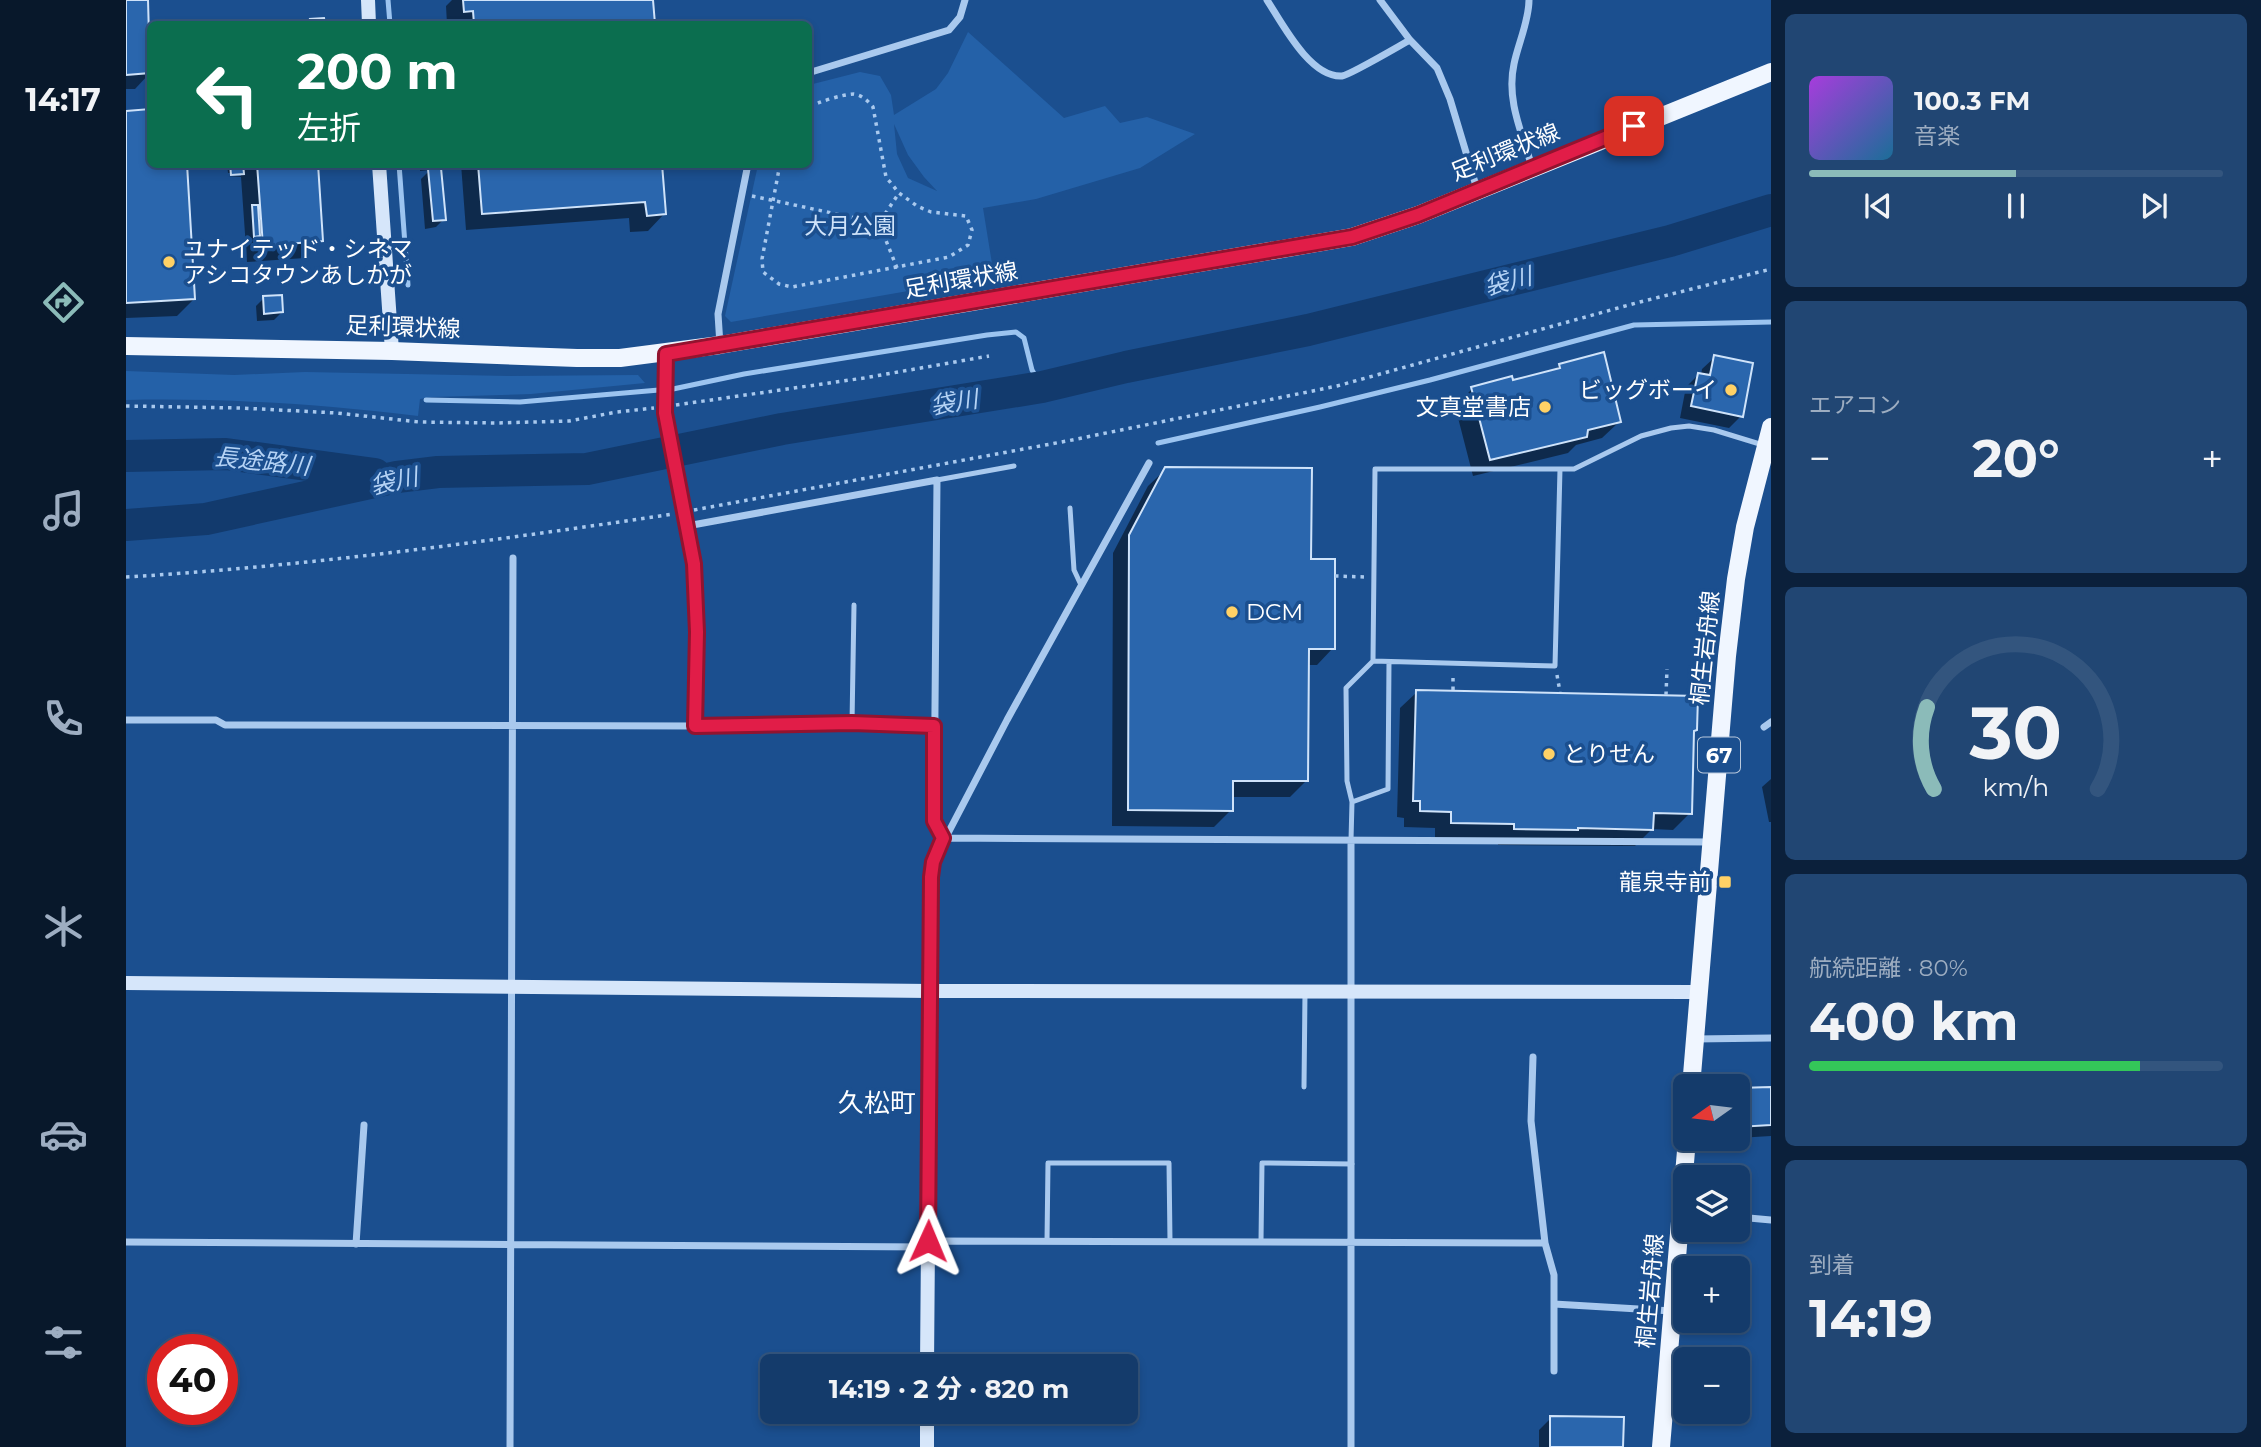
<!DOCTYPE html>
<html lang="ja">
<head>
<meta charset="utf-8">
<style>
	body { margin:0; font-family:Montserrat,"Noto Sans JP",sans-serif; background:#214673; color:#f1f3f6; height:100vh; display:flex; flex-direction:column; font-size:26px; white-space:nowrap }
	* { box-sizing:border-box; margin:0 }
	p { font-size:23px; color:#9dadc1 }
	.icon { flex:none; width:38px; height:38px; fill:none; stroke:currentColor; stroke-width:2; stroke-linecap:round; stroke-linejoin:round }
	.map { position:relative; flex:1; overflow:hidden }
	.drawer { display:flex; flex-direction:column; gap:14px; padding:14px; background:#0b203b; width:490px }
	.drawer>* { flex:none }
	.top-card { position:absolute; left:21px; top:21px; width:665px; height:147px; border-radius:10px; box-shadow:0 4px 10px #0003,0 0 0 2px #33557e; background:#0b6e4f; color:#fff; overflow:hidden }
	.needle { width:46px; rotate:256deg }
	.controls { position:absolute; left:1547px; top:1074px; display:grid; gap:14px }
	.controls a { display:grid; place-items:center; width:77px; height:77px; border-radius:10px; background:#143b6b; box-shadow:0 4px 10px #0003,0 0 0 2px #33557e; font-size:35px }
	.speed { position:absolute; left:21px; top:1334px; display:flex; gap:14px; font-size:35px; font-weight:700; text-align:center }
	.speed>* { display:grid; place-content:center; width:91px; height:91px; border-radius:50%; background:#143b6b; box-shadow:0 4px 10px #0003,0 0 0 2px #33557e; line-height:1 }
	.speed .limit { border:10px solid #d22; background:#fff; color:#111 }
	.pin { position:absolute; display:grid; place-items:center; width:60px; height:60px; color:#fff; margin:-30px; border-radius:14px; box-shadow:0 4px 10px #0006 }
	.me { position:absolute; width:77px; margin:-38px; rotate:1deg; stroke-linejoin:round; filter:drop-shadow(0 0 5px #0008) }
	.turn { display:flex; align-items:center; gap:24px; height:147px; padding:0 35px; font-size:32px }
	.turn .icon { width:91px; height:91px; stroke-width:2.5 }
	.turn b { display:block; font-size:49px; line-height:60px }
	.big { font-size:52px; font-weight:700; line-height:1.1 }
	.drawer .tile { flex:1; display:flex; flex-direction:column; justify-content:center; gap:10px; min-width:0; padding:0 24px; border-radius:10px; background:#214673 }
	.drawer .dial { align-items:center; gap:0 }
	.dial svg { height:182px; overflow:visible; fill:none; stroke:#33557e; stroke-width:7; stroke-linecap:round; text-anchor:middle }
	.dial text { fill:#f1f3f6; stroke:none }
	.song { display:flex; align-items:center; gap:21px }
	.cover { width:84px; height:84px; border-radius:10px; background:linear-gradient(135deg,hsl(280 70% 55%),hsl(200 70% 35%)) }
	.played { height:7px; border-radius:4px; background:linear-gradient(90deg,#8bbbb9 50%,#33557e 50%) }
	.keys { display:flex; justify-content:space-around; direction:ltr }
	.heat { display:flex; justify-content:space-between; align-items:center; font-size:38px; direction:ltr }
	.charge { height:10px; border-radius:5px; background:linear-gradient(90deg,#34c759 80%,#33557e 0) }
	.trip { position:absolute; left:634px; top:1354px; width:378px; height:70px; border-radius:10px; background:#143b6b; box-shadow:0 4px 10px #0003,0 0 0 2px #33557e; font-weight:700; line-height:70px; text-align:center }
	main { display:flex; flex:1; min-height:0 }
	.menu { display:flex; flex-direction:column; width:126px; justify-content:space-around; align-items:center; background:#08182b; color:#9dadc1 }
	.menu .icon { width:49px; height:49px }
	.menu .on { color:#8bbbb9 }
	.menu b { font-size:32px; color:#f1f3f6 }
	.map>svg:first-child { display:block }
</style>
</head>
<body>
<main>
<nav class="menu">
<b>14:17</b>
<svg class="icon on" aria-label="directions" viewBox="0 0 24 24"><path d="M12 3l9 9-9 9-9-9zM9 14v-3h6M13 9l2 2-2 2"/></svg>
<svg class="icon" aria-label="music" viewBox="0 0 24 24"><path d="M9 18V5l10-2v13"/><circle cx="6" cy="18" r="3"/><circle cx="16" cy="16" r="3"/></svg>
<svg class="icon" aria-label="phone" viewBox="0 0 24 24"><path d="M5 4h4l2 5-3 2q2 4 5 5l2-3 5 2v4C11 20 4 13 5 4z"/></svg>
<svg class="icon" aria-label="climate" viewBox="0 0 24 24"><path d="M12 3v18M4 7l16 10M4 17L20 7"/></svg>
<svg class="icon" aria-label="car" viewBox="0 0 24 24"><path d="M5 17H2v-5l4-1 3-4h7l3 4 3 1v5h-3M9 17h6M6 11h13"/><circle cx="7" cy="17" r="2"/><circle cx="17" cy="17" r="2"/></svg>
<svg class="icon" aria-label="filters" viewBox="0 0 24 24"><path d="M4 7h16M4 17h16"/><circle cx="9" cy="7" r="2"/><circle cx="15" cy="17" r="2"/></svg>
</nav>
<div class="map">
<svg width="1645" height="1447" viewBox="0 0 1645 1447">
	<rect width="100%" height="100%" fill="#1b4f8f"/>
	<path fill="#2461a8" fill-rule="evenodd" d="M 842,32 L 938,118 L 979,106 L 994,123 L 1021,117 L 1069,134 L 1014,168 L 910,199 L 857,208 L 868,276 L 605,322 L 599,316 L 632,165 L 682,164 L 683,85 L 734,72 L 754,76 L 765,95 L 768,115 L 810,89 L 822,73 ZM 768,124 L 782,155 L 798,177 L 811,191 L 782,178 L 771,154 Z
		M 0,371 L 108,375 L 179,372 L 383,376 L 512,375 L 519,383 L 405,394 L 306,397 L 294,399 L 292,416 C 193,404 99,398 0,400 Z"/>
	<path fill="#0007" d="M 0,0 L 20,0 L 24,55 L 24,73 L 9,89 L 0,89 Z
		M 326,0 L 525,1 L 527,24 L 321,24 L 320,6 Z
		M 24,111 L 24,164 L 68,299 L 51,316 L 0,318 L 0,112 Z
		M 101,164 L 191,164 L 196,241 L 179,258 L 121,262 L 115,177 L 102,177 L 115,176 L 115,172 L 102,173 Z
		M 294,164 L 315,164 L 309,170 L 318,219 L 310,227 L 299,229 L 295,179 L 304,170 L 294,171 Z
		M 335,164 L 535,164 L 538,214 L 522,231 L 504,232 L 503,218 L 340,230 Z
		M 138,298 L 156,312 L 148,320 L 131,321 L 130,306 Z
		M 1589,357 L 1615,416 L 1603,428 L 1554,418 L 1560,387 L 1572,375 L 1575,375 L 1576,369 Z
		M 1434,365 L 1493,422 L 1476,438 L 1450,445 L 1442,453 L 1347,476 L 1329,406 L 1346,389 L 1427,372 Z
		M 1040,469 L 1184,561 L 1207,648 L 1191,665 L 1181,665 L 1181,780 L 1164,797 L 1105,797 L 1105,810 L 1088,827 L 986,826 L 987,553 L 1022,486 Z
		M 1291,692 L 1569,730 L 1566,733 L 1564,813 L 1547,830 L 1526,829 L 1509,846 L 1372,845 L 1372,841 L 1309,839 L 1309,828 L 1278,827 L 1278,818 L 1271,817 L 1274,708 Z
		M 1645,779 L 1645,822 L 1643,822 L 1636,787 Z
		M 1645,1089 L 1645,1136 L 1612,1138 L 1612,1090 Z
		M 1425,1418 L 1496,1447 L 1413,1447 L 1413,1430 Z"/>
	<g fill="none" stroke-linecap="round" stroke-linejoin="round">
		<path stroke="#9cc4f0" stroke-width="5" d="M 262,0 L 264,24
			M 273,164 L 282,285
			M 547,389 L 618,374 L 861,335 L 890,332 L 898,338 L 906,370 L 916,387
			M 300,400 L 394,402 L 533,390
			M 1032,443 L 1194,407 L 1304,380 L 1508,325 L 1645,322"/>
		<path stroke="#123a6d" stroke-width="32" d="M 0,456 L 100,454 L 249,474
			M 0,525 L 80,519 L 271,477 L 312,472 L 461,469 L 656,429 L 916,387 L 1000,367 L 1182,330 L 1291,303 L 1544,241 L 1645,210"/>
	</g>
	<path fill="#2a66ad" stroke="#cfe3fa" stroke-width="2" d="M 0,0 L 22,0 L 24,73 L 0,75 Z
		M 337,0 L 527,0 L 529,24 L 348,24 L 347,11 L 338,12 Z
		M 198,18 L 199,24 L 185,24 L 184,19 Z
		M 24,109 L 24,164 L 61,164 L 69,299 L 0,303 L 0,111 Z
		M 104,164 L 117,164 L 118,174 L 105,175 Z
		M 131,164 L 192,164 L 197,241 L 137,246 Z
		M 352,164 L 536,164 L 540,214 L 521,216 L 519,202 L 356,214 Z
		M 315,168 L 320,220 L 307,221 L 302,169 Z
		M 126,205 L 132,205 L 134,236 L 128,237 Z
		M 156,295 L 157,312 L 138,314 L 137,296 Z
		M 1478,352 L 1495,422 L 1462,430 L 1461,437 L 1364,460 L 1345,387 L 1386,376 L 1387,380 L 1434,368 L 1433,364 Z
		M 1588,355 L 1627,363 L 1617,417 L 1565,406 L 1572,373 L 1584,375 Z
		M 1039,467 L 1186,468 L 1185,559 L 1209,559 L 1209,649 L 1183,649 L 1182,781 L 1107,781 L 1107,811 L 1002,810 L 1003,535 Z
		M 1290,690 L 1572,696 L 1571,730 L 1568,731 L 1566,814 L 1528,813 L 1527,830 L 1452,828 L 1452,830 L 1388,829 L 1388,824 L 1325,823 L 1325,812 L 1294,811 L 1294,801 L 1287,801 Z
		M 1645,1087 L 1645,1125 L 1612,1127 L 1612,1088 Z
		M 1424,1416 L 1498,1417 L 1497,1447 L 1424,1447 Z"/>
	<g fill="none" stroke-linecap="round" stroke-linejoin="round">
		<path stroke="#a9c9ee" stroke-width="3.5" stroke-dasharray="3.5 5" stroke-linecap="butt" d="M 654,164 L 636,259 L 637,272 L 653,284 L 666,287 L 823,257 L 842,245 L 846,230 L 840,216 L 805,212 L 791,206 L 773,193 L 760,177 L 747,107 C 742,101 736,95 728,94 C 718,94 691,102 682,108
			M 626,196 L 753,223
			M 771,268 L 753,223 L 773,193
			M 550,405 L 738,378 L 863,356
			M 0,406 L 115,408 L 211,413 L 293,422 L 370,423 L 443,421 L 491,412 L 528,408
			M 568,510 L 941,441 L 1211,386 L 1510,303 L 1645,269
			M 1209,576 L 1239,577
			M 0,577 C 183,566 366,541 547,514
			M 1431,675 L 1434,692
			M 1327,690 L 1327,673
			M 1540,695 L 1541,669"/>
		<path stroke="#a9c9ee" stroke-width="5" d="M 540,357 L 539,413 L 568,564 L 571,632 L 570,726
			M 811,480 L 888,466
			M 944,508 L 948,570 L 955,585
			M 1247,661 L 1429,666 L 1434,469
			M 726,723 L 728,605
			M 1226,802 L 1262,789 L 1263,662
			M 1225,840 L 1226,802 L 1221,781 L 1220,688 L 1247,661 L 1249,469 L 1448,469 L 1515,436 L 1545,428 L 1563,426 L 1588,430 L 1637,445
			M 1178,1087 L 1179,993
			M 921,1241 L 922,1163 L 1043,1163 L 1044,1241
			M 1135,1241 L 1136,1163 L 1226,1164"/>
		<path stroke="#a9c9ee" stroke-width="7" d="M 1141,0 C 1156,23 1184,78 1216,76 C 1224,75 1273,46 1284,40
			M 1254,0 L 1284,40 L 1311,68 L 1324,99 L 1351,189
			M 1403,0 C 1403,21 1392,44 1388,64 C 1380,100 1396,133 1406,167
			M 682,73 L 823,30 L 834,17 L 839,0
			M 594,345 L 592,314 L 622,164
			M 561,526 L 811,480 L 808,821 L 817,838 L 1585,842
			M 0,720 L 90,720 L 99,725 L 570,726 L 726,723 L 808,726
			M 1638,727 L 1645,722
			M 804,991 L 807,862 L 881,720 L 1023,463
			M 1569,1039 L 1645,1038
			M 1407,1057 L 1405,1121 L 1419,1243 L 1428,1275 L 1428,1371
			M 1612,1217 L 1645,1220
			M 802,1241 L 1419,1243
			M 0,1242 L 802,1247
			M 230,1244 L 238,1125
			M 1428,1304 L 1546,1311
			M 384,1447 L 387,558
			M 1225,1447 L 1225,840"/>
		<path stroke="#d6e6fa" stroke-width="14" d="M 242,0 L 243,24
			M 253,164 L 266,351
			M 0,983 L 804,991 L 1573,992
			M 801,1367 L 804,991
			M 801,1447 L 801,1412"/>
		<path stroke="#f0f6ff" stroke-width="18" d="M 0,346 L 266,351 L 451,358 L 494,358 L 594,345 L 1226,237 L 1292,215 L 1645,72
			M 1565,1087 L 1601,656 L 1610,579 L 1619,527 L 1645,427
			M 1535,1447 L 1561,1139"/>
	</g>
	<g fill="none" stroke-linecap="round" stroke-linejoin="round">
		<defs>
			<path id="route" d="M 802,1241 L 805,877 L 807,862 L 817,838 L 808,821 L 808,726 L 726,723 L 569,726 L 571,632 L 568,564 L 539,413 L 540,354 L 1226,237 L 1292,215 L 1508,126"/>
		</defs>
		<use href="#route" stroke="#92132f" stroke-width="18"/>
		<use href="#route" stroke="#e11d48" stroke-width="12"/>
	</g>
	<g fill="#ffd166" stroke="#1b4f8f" stroke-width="2.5">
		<circle cx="43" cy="262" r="7"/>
		<circle cx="1605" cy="390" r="7"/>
		<circle cx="1419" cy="407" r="7"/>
		<circle cx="1106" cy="612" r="7"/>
		<circle cx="1423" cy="754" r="7"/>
		<rect x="1592" y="875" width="14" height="14" rx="3.5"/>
	</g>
	<g text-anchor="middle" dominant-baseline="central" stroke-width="7" stroke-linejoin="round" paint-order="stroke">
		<rect fill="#1b4f8f" stroke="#bbcadd" stroke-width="2" x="1572" y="737.5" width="42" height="35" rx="5"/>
		<g font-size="21" font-weight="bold" fill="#fff">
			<text x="1593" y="755">67</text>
		</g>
		<g font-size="23" fill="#fff" stroke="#1b4f8f">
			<text transform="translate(1379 152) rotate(-22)">足利環状線</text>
			<text transform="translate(835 280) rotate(-10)">足利環状線</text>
			<text transform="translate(277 327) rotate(2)">足利環状線</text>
			<text transform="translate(1579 648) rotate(-84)">桐生岩舟線</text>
			<text transform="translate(1524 1291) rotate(-85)">桐生岩舟線</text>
		</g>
		<g font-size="23" fill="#cfe3fa" stroke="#1b4f8f">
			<text x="724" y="226">大月公園</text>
		</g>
		<g font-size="23" fill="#fff" stroke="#1b4f8f" text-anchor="start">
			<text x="57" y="249">ユナイテッド・シネマ<tspan x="57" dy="26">アシコタウンあしかが</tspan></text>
			<text x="1591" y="390" text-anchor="end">ビッグボーイ</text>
			<text x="1405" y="407" text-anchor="end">文真堂書店</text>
			<text x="1120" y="612">DCM</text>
			<text x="1437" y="754">とりせん</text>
			<text x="1585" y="882" text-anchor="end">龍泉寺前</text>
		</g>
		<g font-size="24" font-style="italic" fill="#b5d3f5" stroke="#1b4f8f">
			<text transform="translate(1382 281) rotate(-14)">袋川</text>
			<text transform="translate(828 402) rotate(-9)">袋川</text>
			<text transform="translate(136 461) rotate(6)">長途路川</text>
			<text transform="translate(268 481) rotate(-12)">袋川</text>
		</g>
		<g font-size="26" fill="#fff" stroke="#1b4f8f">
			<text x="751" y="1103">久松町</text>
		</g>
	</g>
</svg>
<div class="controls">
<a><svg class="needle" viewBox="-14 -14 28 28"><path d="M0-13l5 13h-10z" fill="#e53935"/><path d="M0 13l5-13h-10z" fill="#9dadc1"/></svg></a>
<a><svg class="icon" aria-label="layers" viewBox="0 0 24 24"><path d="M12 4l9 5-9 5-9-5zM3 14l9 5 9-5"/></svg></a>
<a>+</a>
<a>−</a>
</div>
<div class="speed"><div class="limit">40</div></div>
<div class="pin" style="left:1508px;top:126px;background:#d93025"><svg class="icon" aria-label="arrive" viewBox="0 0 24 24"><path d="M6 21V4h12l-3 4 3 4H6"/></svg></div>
<svg class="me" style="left:802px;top:1241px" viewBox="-20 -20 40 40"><path d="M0-17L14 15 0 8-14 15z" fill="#e11d48" stroke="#fff" stroke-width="4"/></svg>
<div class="trip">14:19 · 2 分 · 820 m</div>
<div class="top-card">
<div class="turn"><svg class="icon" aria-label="left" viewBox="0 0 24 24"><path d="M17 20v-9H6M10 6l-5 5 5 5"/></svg><div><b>200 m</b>左折</div></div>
</div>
</div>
<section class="drawer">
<div class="tile">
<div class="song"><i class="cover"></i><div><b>100.3 FM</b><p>音楽</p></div></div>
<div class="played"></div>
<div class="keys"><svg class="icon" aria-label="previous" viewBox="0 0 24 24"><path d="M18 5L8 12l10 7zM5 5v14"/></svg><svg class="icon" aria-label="pause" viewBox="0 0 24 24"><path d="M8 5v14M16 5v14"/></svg><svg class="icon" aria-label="next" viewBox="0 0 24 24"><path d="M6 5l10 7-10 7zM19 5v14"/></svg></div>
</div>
<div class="tile"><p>エアコン</p>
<div class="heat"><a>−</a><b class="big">20°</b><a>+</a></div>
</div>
<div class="tile dial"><svg viewBox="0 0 100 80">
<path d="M14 69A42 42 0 1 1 86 69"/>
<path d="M14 69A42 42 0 0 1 11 33" stroke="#8bbbb9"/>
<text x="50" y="56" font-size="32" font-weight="700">30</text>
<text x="50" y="72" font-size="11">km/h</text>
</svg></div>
<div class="tile"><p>航続距離 · 80%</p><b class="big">400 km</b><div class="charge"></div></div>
<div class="tile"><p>到着</p><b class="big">14:19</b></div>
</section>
</main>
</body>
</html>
